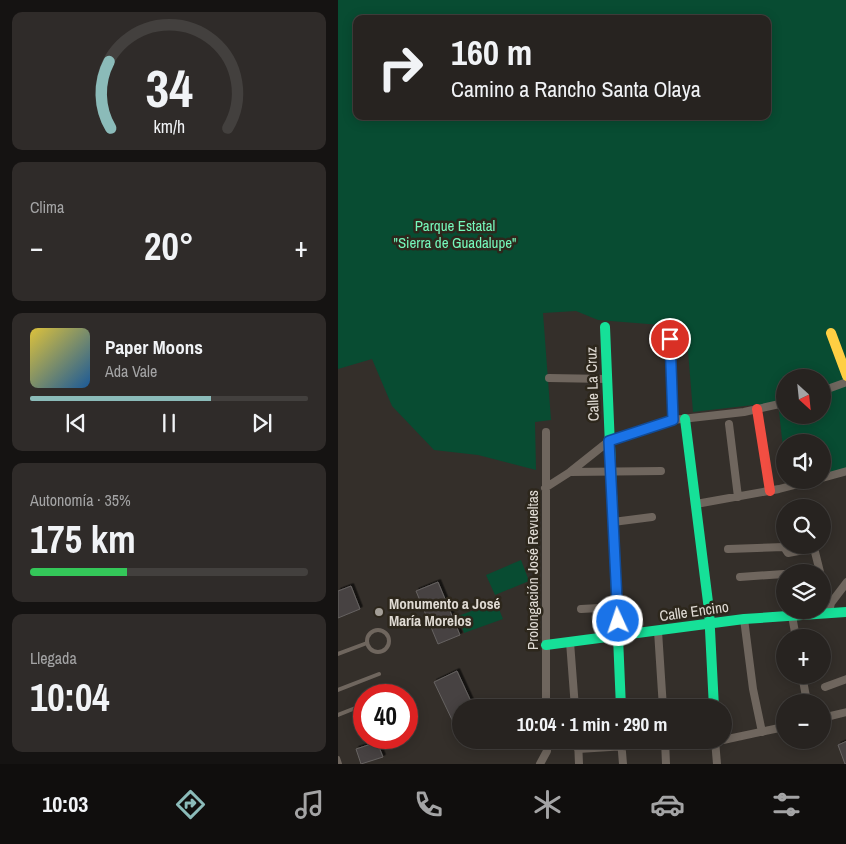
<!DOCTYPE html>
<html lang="es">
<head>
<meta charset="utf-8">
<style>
	body { margin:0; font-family:"Archivo Narrow",sans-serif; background:#2f2b29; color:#f1f3f6; height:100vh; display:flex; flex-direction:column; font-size:19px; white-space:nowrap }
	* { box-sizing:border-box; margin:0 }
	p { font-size:16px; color:#a4a4a5 }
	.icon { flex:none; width:28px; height:28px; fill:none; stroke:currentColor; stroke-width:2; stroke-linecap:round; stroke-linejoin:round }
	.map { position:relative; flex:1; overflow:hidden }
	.details { display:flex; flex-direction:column; gap:12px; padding:12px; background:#151312; width:338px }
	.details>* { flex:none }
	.banner { position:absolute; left:15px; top:15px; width:418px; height:105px; border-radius:10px; box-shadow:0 2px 12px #0003,0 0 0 1px #43403e; background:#272320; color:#f1f3f6; overflow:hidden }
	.needle { width:32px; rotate:153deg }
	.buttons { position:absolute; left:438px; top:369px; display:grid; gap:10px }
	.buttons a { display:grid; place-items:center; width:55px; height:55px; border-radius:50%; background:#272320; box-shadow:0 2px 12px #0003,0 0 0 1px #43403e; font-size:25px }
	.speed { position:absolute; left:15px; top:684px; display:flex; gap:10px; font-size:25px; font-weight:700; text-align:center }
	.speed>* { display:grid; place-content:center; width:65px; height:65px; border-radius:50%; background:#272320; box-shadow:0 2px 12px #0003,0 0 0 1px #43403e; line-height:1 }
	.speed .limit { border:8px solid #d22; background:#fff; color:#111 }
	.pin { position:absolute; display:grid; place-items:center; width:42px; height:42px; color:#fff; margin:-21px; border:2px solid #fff; border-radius:50%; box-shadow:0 1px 5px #0007 }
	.me { position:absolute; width:55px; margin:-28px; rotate:357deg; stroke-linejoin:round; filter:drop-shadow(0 0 4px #0008) }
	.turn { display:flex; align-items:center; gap:18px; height:105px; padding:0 15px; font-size:22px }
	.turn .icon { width:65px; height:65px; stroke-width:2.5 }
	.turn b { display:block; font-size:35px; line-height:42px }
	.big { font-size:38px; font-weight:800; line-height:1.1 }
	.details .card { flex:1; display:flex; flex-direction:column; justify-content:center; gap:8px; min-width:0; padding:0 18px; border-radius:10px; background:#2f2b29 }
	.details .dial { align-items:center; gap:0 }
	.dial svg { height:130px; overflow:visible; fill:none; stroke:#43403e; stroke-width:7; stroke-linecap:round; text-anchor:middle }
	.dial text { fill:#f1f3f6; stroke:none }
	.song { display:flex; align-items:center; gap:15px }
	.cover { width:60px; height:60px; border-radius:8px; background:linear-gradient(135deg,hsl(50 70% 55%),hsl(210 70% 35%)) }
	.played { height:5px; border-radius:2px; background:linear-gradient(90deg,#8bbbb9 65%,#43403e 65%) }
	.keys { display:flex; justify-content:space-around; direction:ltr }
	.heat { display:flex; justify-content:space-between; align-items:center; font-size:28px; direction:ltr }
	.charge { height:8px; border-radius:4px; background:linear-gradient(90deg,#34c759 35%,#43403e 0) }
	.trip { position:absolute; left:114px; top:699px; width:280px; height:50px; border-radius:25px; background:#272320; box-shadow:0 2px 12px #0003,0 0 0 1px #43403e; font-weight:800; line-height:50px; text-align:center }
	.menu { display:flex; height:80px; justify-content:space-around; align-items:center; background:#100e0d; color:#a4a4a5 }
	.menu .icon { width:35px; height:35px }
	.menu .on { color:#8bbbb9 }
	.menu b { font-size:22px; color:#f1f3f6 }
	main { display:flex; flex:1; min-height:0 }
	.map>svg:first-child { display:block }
</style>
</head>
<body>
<main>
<section class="details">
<div class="card dial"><svg viewBox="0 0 100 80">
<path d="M14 69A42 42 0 1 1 86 69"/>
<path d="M14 69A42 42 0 0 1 13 28" stroke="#8bbbb9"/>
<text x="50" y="56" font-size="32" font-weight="700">34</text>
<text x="50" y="72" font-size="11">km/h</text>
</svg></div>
<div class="card"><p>Clima</p>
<div class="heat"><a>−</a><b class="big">20°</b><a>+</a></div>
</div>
<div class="card">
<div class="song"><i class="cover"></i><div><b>Paper Moons</b><p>Ada Vale</p></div></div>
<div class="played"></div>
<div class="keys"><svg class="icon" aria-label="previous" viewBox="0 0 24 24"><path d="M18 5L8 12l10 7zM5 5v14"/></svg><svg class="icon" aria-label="pause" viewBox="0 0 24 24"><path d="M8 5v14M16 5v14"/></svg><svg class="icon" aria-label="next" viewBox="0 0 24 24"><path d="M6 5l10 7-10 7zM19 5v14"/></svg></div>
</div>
<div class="card"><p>Autonomía · 35%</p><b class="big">175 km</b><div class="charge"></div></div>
<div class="card"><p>Llegada</p><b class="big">10:04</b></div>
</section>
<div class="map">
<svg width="509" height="764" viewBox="0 0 509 764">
	<defs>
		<filter id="shadow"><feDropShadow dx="2.5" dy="-2.5" stdDeviation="0" flood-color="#0009"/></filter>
	</defs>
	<rect width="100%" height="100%" fill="#342f2a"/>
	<path fill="#084c32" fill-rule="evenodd" d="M 0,0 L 508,0 L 508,470 L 484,475 L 484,442 L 446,442 L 446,457 L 440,402 L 355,412 L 348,327 L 260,320 L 238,311 L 205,313 L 213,420 L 197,422 L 198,470 L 140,455 L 96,450 L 54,406 L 34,359 L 0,369 ZM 19,19 L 429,19 L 429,116 L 19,116 ZM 446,378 L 484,378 L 484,415 L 446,415 Z
		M 183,560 L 191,581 L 157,595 L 148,575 Z
		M 158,602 L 165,619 L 126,633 L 120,616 Z"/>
	<path fill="#474342" stroke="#666261" filter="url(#shadow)" d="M 100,582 L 122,635 L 100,644 L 78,591 Z
		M 13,586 L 22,609 L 0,618 L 0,591 Z
		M 119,671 L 136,708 L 122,708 L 122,724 L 117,726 L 96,682 Z
		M 509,741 L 509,764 L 507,764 L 500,745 Z
		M 39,742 L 45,757 L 23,764 L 18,749 Z"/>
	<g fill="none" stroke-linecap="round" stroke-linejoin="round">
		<path stroke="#6f665e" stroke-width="4" d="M29 641a11 11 0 1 1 22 0a11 11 0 1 1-22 0Z
			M 0,654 L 29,643
			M 0,690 L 41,674
			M 0,715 L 20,707 L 26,708
			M 0,758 L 2,764"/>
		<path stroke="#6f665e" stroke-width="8" d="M 331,339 L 335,420
			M 211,378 L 269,379
			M 484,391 L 509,382
			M 391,424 L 400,497
			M 208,432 L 208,708
			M 233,472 L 323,471
			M 484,478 L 509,471
			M 207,488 L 232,472 L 271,441 L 335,420 L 406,412 L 446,403
			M 358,504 L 441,489 L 476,480
			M 275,522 L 314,517
			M 390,549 L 446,547 L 450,553 L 476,548 L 482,572
			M 402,577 L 446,574
			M 484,580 L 488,597 L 493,603
			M 243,609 L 280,607
			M 453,610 L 458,638
			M 491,612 L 493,603 L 509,582
			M 406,619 L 415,689 L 424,732
			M 320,631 L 325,708
			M 232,642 L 237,708
			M 464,675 L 469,702
			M 487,687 L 509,679
			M 484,718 L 509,712
			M 240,740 L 241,764
			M 283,740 L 285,764
			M 327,740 L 328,764
			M 377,740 L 379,764
			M 385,740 L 446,727
			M 240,749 L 384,740
			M 202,764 L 209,751 L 209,740"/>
		<path stroke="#16e098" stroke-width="10" d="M 267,327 L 283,708
			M 347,419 L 371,610 L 376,708
			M 208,645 L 406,619 L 509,612"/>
		<path stroke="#ffcf43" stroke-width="10" d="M 493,333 L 509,376"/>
		<path stroke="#f24e42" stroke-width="10" d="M 419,409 L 432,491"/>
	</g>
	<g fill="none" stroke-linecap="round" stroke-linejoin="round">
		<defs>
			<path id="route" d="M 280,621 L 271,441 L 335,420 L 332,339"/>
		</defs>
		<use href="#route" stroke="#114b97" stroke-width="12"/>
		<use href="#route" stroke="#1a73e8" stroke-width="9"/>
	</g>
	<circle fill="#a49f98" stroke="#2d271c" stroke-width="2" cx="41" cy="612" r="5"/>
	<g text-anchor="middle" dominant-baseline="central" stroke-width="5" stroke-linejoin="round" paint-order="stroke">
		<g font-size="15" fill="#75f8bb" stroke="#2d271c">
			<text x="117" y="225">Parque Estatal<tspan x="117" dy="17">"Sierra de Guadalupe"</tspan></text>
		</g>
		<g font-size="15" fill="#e0dbd4" stroke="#2d271c">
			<text transform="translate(254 384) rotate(-92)">Calle La Cruz</text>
			<text transform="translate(194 570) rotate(-90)">Prolongación José Revueltas</text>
			<text transform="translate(356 611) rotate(-8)">Calle Encino</text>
		</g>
		<g font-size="15" font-weight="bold" fill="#e0dbd4" stroke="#2d271c" text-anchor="start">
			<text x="51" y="603">Monumento a José<tspan x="51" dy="17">María Morelos</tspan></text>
		</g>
	</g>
</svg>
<div class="buttons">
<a><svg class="needle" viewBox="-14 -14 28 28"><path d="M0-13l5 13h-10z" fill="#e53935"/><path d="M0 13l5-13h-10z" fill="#a4a4a5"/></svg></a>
<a><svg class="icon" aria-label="sound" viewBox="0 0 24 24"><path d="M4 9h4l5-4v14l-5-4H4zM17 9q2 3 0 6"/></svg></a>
<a><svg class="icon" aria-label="search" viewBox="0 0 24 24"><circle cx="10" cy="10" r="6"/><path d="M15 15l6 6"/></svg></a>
<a><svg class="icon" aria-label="layers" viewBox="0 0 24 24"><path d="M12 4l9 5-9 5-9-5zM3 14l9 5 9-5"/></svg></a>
<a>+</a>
<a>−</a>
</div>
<div class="speed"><div class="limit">40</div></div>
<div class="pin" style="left:332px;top:339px;background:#d93025"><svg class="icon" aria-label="arrive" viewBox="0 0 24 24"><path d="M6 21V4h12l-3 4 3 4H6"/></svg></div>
<svg class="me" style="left:280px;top:621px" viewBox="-20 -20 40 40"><circle r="17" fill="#1a73e8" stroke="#fff" stroke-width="3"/><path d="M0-11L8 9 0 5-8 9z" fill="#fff"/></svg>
<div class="trip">10:04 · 1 min · 290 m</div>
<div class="banner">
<div class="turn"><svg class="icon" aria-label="right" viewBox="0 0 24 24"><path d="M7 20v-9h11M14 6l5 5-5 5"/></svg><div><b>160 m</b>Camino a Rancho Santa Olaya</div></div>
</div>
</div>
</main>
<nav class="menu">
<b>10:03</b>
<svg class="icon on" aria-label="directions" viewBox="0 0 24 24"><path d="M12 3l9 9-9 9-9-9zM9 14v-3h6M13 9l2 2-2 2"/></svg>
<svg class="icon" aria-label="music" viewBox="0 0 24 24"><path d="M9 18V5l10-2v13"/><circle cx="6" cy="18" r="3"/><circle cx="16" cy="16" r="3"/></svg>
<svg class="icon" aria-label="phone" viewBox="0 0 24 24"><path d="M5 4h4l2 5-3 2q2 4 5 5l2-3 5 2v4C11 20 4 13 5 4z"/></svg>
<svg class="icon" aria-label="climate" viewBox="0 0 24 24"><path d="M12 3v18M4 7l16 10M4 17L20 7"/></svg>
<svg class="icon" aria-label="car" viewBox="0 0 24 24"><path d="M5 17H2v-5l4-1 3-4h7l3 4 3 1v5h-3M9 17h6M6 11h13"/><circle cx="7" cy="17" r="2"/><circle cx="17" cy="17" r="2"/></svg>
<svg class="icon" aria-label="filters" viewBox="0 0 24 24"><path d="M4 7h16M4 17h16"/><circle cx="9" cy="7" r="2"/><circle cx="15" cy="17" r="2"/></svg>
</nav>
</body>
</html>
